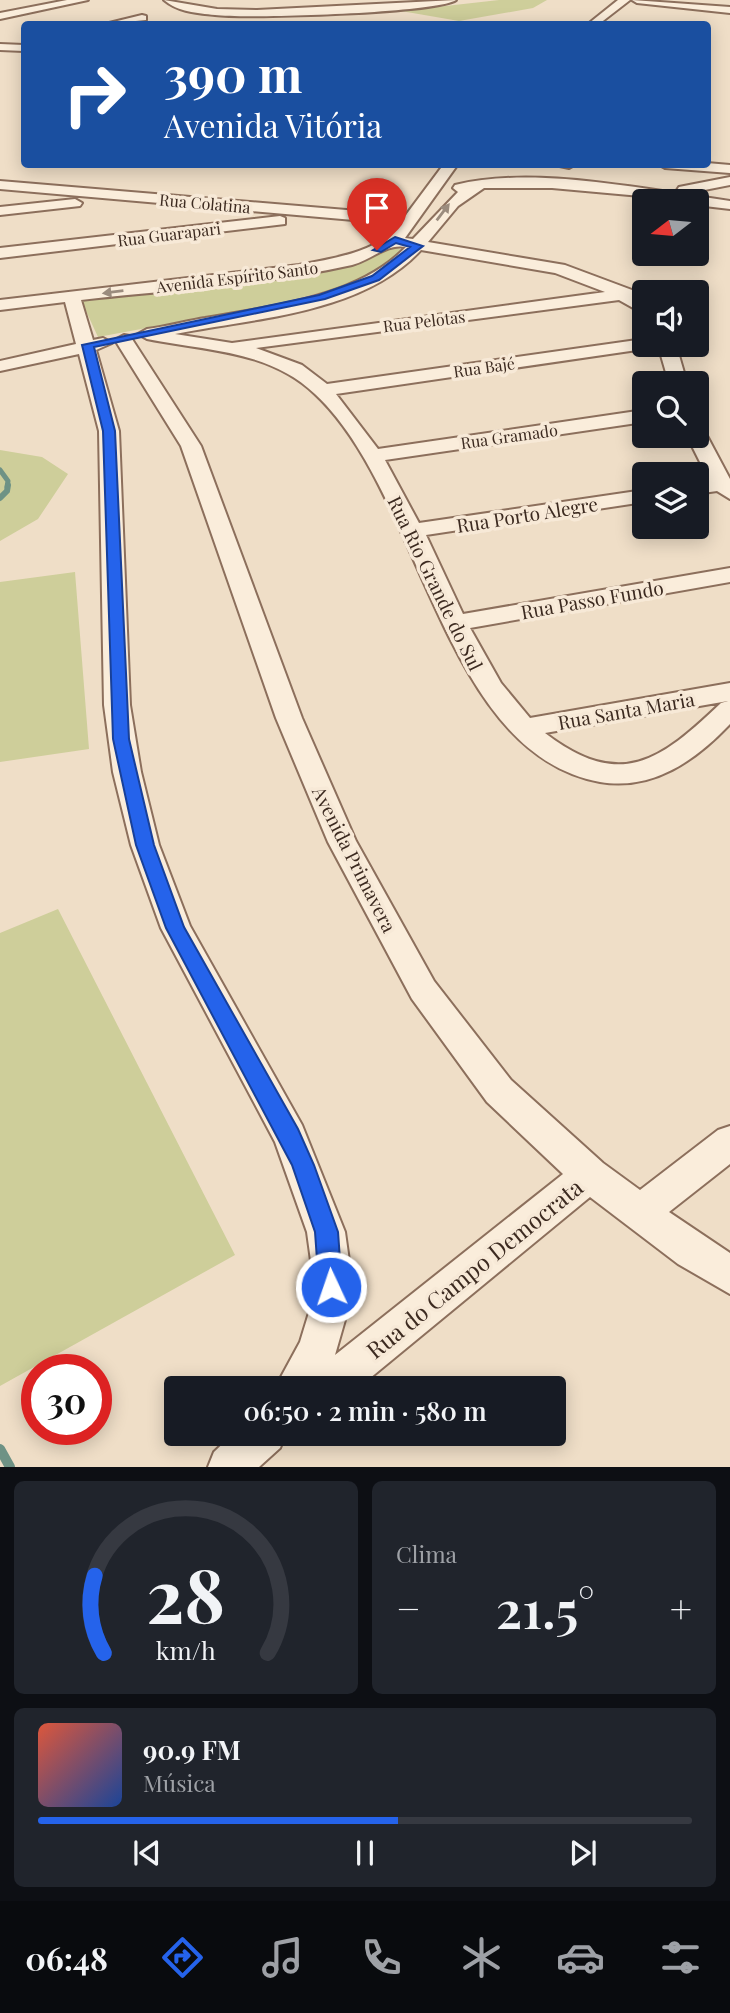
<!DOCTYPE html>
<html lang="pt">
<head>
<meta charset="utf-8">
<style>
	body { margin:0; font-family:"Playfair Display",serif; background:#20242c; color:#f1f3f6; height:100vh; display:flex; flex-direction:column; font-size:26px; white-space:nowrap }
	* { box-sizing:border-box; margin:0 }
	p { font-size:23px; color:#9ea1a6 }
	.icon { flex:none; width:38px; height:38px; fill:none; stroke:currentColor; stroke-width:2; stroke-linecap:round; stroke-linejoin:round }
	.map { position:relative; height:1467px; overflow:hidden }
	.details { display:flex; flex-direction:column; gap:14px; padding:14px; background:#0d0f14; flex:1 }
	.details>* { flex:none }
	.hud { position:absolute; left:21px; top:21px; width:690px; height:147px; border-radius:7px; box-shadow:0 4px 18px #0003; background:#1a4fa0; color:#fff; overflow:hidden }
	.needle { width:46px; rotate:254deg }
	.tools { position:absolute; left:632px; top:189px; display:grid; gap:14px }
	.tools a { display:grid; place-items:center; width:77px; height:77px; border-radius:7px; background:#171b24; box-shadow:0 4px 18px #0003; font-size:35px }
	.speed { position:absolute; left:21px; top:1354px; display:flex; gap:14px; font-size:35px; font-weight:700; text-align:center }
	.speed>* { display:grid; place-content:center; width:91px; height:91px; border-radius:50%; background:#171b24; box-shadow:0 4px 18px #0003; line-height:1 }
	.speed .limit { border:10px solid #d22; background:#fff; color:#111 }
	.pin { position:absolute; display:grid; place-items:center; width:60px; height:60px; color:#fff; margin:-72px -30px; border-radius:50% 50% 50% 0; rotate:-45deg; box-shadow:0 0 7px #0007 }
	.pin .icon { rotate:45deg }
	.me { position:absolute; width:77px; margin:-38px; rotate:357deg; stroke-linejoin:round; filter:drop-shadow(0 0 5px #0008) }
	.turn { display:flex; align-items:center; gap:24px; height:147px; padding:0 28px; font-size:32px }
	.turn .icon { width:91px; height:91px; stroke-width:2.5 }
	.turn b { display:block; font-size:49px; line-height:60px }
	.big { font-size:52px; font-weight:600; line-height:1.1 }
	.details .widget { flex:1; display:flex; flex-direction:column; justify-content:center; gap:10px; min-width:0; padding:0 24px; border-radius:10px; background:#20242c }
	.details .dial { align-items:center; gap:0 }
	.dial svg { height:182px; overflow:visible; fill:none; stroke:#363941; stroke-width:7; stroke-linecap:round; text-anchor:middle }
	.dial text { fill:#f1f3f6; stroke:none }
	.song { display:flex; align-items:center; gap:21px }
	.cover { width:84px; height:84px; border-radius:10px; background:linear-gradient(135deg,hsl(10 70% 55%),hsl(220 70% 35%)) }
	.played { height:7px; border-radius:4px; background:linear-gradient(90deg,#2563eb 55%,#363941 55%) }
	.keys { display:flex; justify-content:space-around; direction:ltr }
	.heat { display:flex; justify-content:space-between; align-items:center; font-size:38px; direction:ltr }
	.details .tiles { flex:1; display:grid; gap:14px; grid-template-columns:1fr 1fr }
	.widget:last-child { grid-column:span 2 }
	.trip { position:absolute; left:164px; top:1376px; width:402px; height:70px; border-radius:7px; background:#171b24; box-shadow:0 4px 18px #0003; font-weight:600; line-height:70px; text-align:center }
	.tabs { display:flex; height:112px; justify-content:space-around; align-items:center; background:#090b0e; color:#9ea1a6 }
	.tabs .icon { width:49px; height:49px }
	.tabs .on { color:#2563eb }
	.tabs b { font-size:32px; color:#f1f3f6 }
	.map>svg:first-child { display:block }
</style>
</head>
<body>
<div class="map">
<svg width="730" height="1467" viewBox="0 0 730 1467">
	<rect width="100%" height="100%" fill="#efdec7"/>
	<path fill="#cece9a" d="M 499,0 L 547,0 L 533,8 L 459,21 L 401,11 Z
		M 388,249 L 410,249 L 369,276 L 346,286 L 276,304 L 98,337 L 80,298 L 354,263 Z
		M 0,450 L 42,457 L 68,474 L 38,519 L 0,541 Z
		M 75,572 L 89,749 L 0,762 L 0,582 Z
		M 58,909 L 235,1255 L 0,1386 L 0,933 Z"/>
	<g fill="none" stroke-linecap="round" stroke-linejoin="round">
		<path stroke="#6e9285" stroke-width="5" d="M 0,470 L 8,481 L 7,487"/>
		<path stroke="#6e9285" stroke-width="6" d="M 0,498 L 7,491 L 8,485"/>
		<path stroke="#6e9285" stroke-width="10" d="M 0,1449 L 10,1467"/>
		<defs>
			<path id="minor" d="M 67,0 L 88,0 L 0,19 L 0,13 Z
				M 164,0 L 217,9 L 257,10 L 456,0 C 437,13 247,19 215,15 C 197,13 178,12 164,0 Z
				M 618,0 L 630,0 L 599,24 L 588,24 Z
				M 632,0 L 730,7 L 730,13 L 637,3 Z
				M 142,15 L 146,16 L 146,20 L 105,24 Z
				M 0,44 L 24,45 L 24,51 L 0,50 Z
				M 707,163 L 730,165 L 730,173 L 665,168 L 658,164 Z
				M 444,164 L 458,164 L 405,238 L 413,239 L 458,192 L 453,188 L 455,185 C 524,168 613,184 683,194 L 677,190 L 679,187 L 730,177 L 730,185 L 684,194 L 730,201 L 730,209 L 696,205 L 696,201 L 552,188 L 484,188 L 458,206 L 428,242 L 565,265 L 632,290 L 644,301 L 644,314 L 619,300 L 256,348 L 302,365 L 327,384 L 644,339 L 644,345 L 652,345 L 644,349 L 336,394 L 378,449 L 644,410 L 644,422 L 385,460 L 419,523 L 644,490 L 644,502 L 426,535 L 463,614 L 730,568 L 730,582 L 470,628 L 501,683 L 530,718 L 730,683 L 730,724 C 696,760 653,791 600,782 C 441,753 423,494 315,394 C 269,350 206,351 147,339 L 138,334 L 147,329 C 165,327 186,321 205,318 C 271,306 357,298 406,247 C 387,243 371,260 352,265 C 264,285 171,290 81,300 L 93,340 L 103,338 L 112,343 L 96,350 L 119,431 L 130,705 L 141,772 L 159,845 L 190,926 L 302,1125 L 345,1232 L 350,1268 L 349,1306 L 335,1355 L 563,1174 L 487,1102 L 412,999 L 328,842 L 276,718 L 181,446 L 115,340 L 124,335 L 130,336 L 201,446 L 302,718 L 356,841 L 434,981 L 511,1080 L 603,1163 L 640,1190 L 718,1130 L 730,1126 L 730,1164 L 669,1212 L 730,1253 L 730,1294 L 678,1264 L 590,1197 L 358,1388 L 275,1388 L 300,1342 L 311,1306 L 312,1268 L 307,1232 L 275,1142 L 161,928 L 131,845 L 113,772 L 104,705 L 99,431 L 79,354 L 0,371 L 0,361 L 76,344 L 65,302 L 0,310 L 0,300 L 299,265 C 334,258 377,253 399,224 L 0,189 L 0,181 L 406,215 ZM 421,250 L 555,273 L 605,292 L 232,343 L 175,334 C 255,318 362,314 421,250 ZM 728,701 L 721,703 C 660,761 621,791 545,733 Z
				M 550,164 L 576,164 L 569,168 Z
				M 75,199 L 82,203 L 80,206 L 0,215 L 0,207 Z
				M 280,216 L 285,218 L 285,224 L 0,258 L 0,248 Z
				M 658,345 L 676,345 L 687,383 L 669,383 Z
				M 696,428 L 706,434 L 730,479 L 730,499 L 717,491 L 696,494 L 696,482 L 709,480 L 687,436 L 696,436 Z
				M 234,1433 L 286,1433 L 280,1448 L 259,1467 L 208,1467 L 214,1452 Z"/>
		</defs>
		<use href="#minor" stroke="#8c6f5c" stroke-width="4"/>
		<use href="#minor" fill="#faeddb" fill-rule="evenodd"/>
	</g>
	<defs><path id="oneway-solid" d="M-6-.8H1V-3.2L6.5 0L1 3.2V.8H-6Z" transform="scale(1.75)"/></defs>
	<g fill="#9b8c7e">
		<use href="#oneway-solid" transform="translate(443 212) rotate(-53)"/>
		<use href="#oneway-solid" transform="translate(113 292) rotate(173)"/>
	</g>
	<path fill="#2563eb" stroke="#184099" stroke-width="2" d="M 395,237 L 423,246 L 379,280 L 325,299 L 94,347 L 115,431 L 129,739 L 154,845 L 184,927 L 298,1129 L 314,1165 L 338,1232 L 342,1287 L 339,1295 L 331,1299 L 323,1295 L 319,1287 L 315,1232 L 292,1165 L 166,928 L 136,845 L 113,739 L 103,431 L 82,345 L 319,295 L 372,276 L 410,247 L 396,243 L 381,252 L 373,250 Z"/>
	<g text-anchor="middle" dominant-baseline="central" stroke-width="7" stroke-linejoin="round" paint-order="stroke">
		<g font-size="16" fill="#3c2a20" stroke="#f7e9d7">
			<text transform="translate(205 203) rotate(5)">Rua Colatina</text>
			<text transform="translate(169 234) rotate(-7)">Rua Guarapari</text>
			<text transform="translate(237 277) rotate(-7)">Avenida Espírito Santo</text>
			<text transform="translate(424 321) rotate(-7)">Rua Pelotas</text>
			<text transform="translate(484 367) rotate(-8)">Rua Bajé</text>
			<text transform="translate(509 436) rotate(-8)">Rua Gramado</text>
		</g>
		<g font-size="19" fill="#3c2a20" stroke="#f7e9d7">
			<text transform="translate(527 514) rotate(-9)">Rua Porto Alegre</text>
			<text transform="translate(436 583) rotate(64)">Rua Rio Grande do Sul</text>
			<text transform="translate(592 599) rotate(-10)">Rua Passo Fundo</text>
			<text transform="translate(626 710) rotate(-10)">Rua Santa Maria</text>
			<text transform="translate(355 859) rotate(63)">Avenida Primavera</text>
		</g>
		<g font-size="23" fill="#3c2a20" stroke="#f7e9d7">
			<text transform="translate(474 1268) rotate(-39)">Rua do Campo Democrata</text>
		</g>
	</g>
</svg>
<div class="tools">
<a><svg class="needle" viewBox="-14 -14 28 28"><path d="M0-13l5 13h-10z" fill="#e53935"/><path d="M0 13l5-13h-10z" fill="#9ea1a6"/></svg></a>
<a><svg class="icon" aria-label="sound" viewBox="0 0 24 24"><path d="M4 9h4l5-4v14l-5-4H4zM17 9q2 3 0 6"/></svg></a>
<a><svg class="icon" aria-label="search" viewBox="0 0 24 24"><circle cx="10" cy="10" r="6"/><path d="M15 15l6 6"/></svg></a>
<a><svg class="icon" aria-label="layers" viewBox="0 0 24 24"><path d="M12 4l9 5-9 5-9-5zM3 14l9 5 9-5"/></svg></a>
</div>
<div class="speed"><div class="limit">30</div></div>
<div class="pin" style="left:377px;top:250px;background:#d93025"><svg class="icon" aria-label="arrive" viewBox="0 0 24 24"><path d="M6 21V4h12l-3 4 3 4H6"/></svg></div>
<svg class="me" style="left:331px;top:1287px" viewBox="-20 -20 40 40"><circle r="17" fill="#2563eb" stroke="#fff" stroke-width="3"/><path d="M0-11L8 9 0 5-8 9z" fill="#fff"/></svg>
<div class="trip">06:50 · 2 min · 580 m</div>
<div class="hud">
<div class="turn"><svg class="icon" aria-label="right" viewBox="0 0 24 24"><path d="M7 20v-9h11M14 6l5 5-5 5"/></svg><div><b>390 m</b>Avenida Vitória</div></div>
</div>
</div>
<section class="details">
<div class="tiles">
<div class="widget dial"><svg viewBox="0 0 100 80">
<path d="M14 69A42 42 0 1 1 86 69"/>
<path d="M14 69A42 42 0 0 1 10 35" stroke="#2563eb"/>
<text x="50" y="56" font-size="32" font-weight="700">28</text>
<text x="50" y="72" font-size="11">km/h</text>
</svg></div>
<div class="widget"><p>Clima</p>
<div class="heat"><a>−</a><b class="big">21.5°</b><a>+</a></div>
</div>
<div class="widget">
<div class="song"><i class="cover"></i><div><b>90.9 FM</b><p>Música</p></div></div>
<div class="played"></div>
<div class="keys"><svg class="icon" aria-label="previous" viewBox="0 0 24 24"><path d="M18 5L8 12l10 7zM5 5v14"/></svg><svg class="icon" aria-label="pause" viewBox="0 0 24 24"><path d="M8 5v14M16 5v14"/></svg><svg class="icon" aria-label="next" viewBox="0 0 24 24"><path d="M6 5l10 7-10 7zM19 5v14"/></svg></div>
</div>
</div>
</section>
<nav class="tabs">
<b>06:48</b>
<svg class="icon on" aria-label="directions" viewBox="0 0 24 24"><path d="M12 3l9 9-9 9-9-9zM9 14v-3h6M13 9l2 2-2 2"/></svg>
<svg class="icon" aria-label="music" viewBox="0 0 24 24"><path d="M9 18V5l10-2v13"/><circle cx="6" cy="18" r="3"/><circle cx="16" cy="16" r="3"/></svg>
<svg class="icon" aria-label="phone" viewBox="0 0 24 24"><path d="M5 4h4l2 5-3 2q2 4 5 5l2-3 5 2v4C11 20 4 13 5 4z"/></svg>
<svg class="icon" aria-label="climate" viewBox="0 0 24 24"><path d="M12 3v18M4 7l16 10M4 17L20 7"/></svg>
<svg class="icon" aria-label="car" viewBox="0 0 24 24"><path d="M5 17H2v-5l4-1 3-4h7l3 4 3 1v5h-3M9 17h6M6 11h13"/><circle cx="7" cy="17" r="2"/><circle cx="17" cy="17" r="2"/></svg>
<svg class="icon" aria-label="filters" viewBox="0 0 24 24"><path d="M4 7h16M4 17h16"/><circle cx="9" cy="7" r="2"/><circle cx="15" cy="17" r="2"/></svg>
</nav>
</body>
</html>
